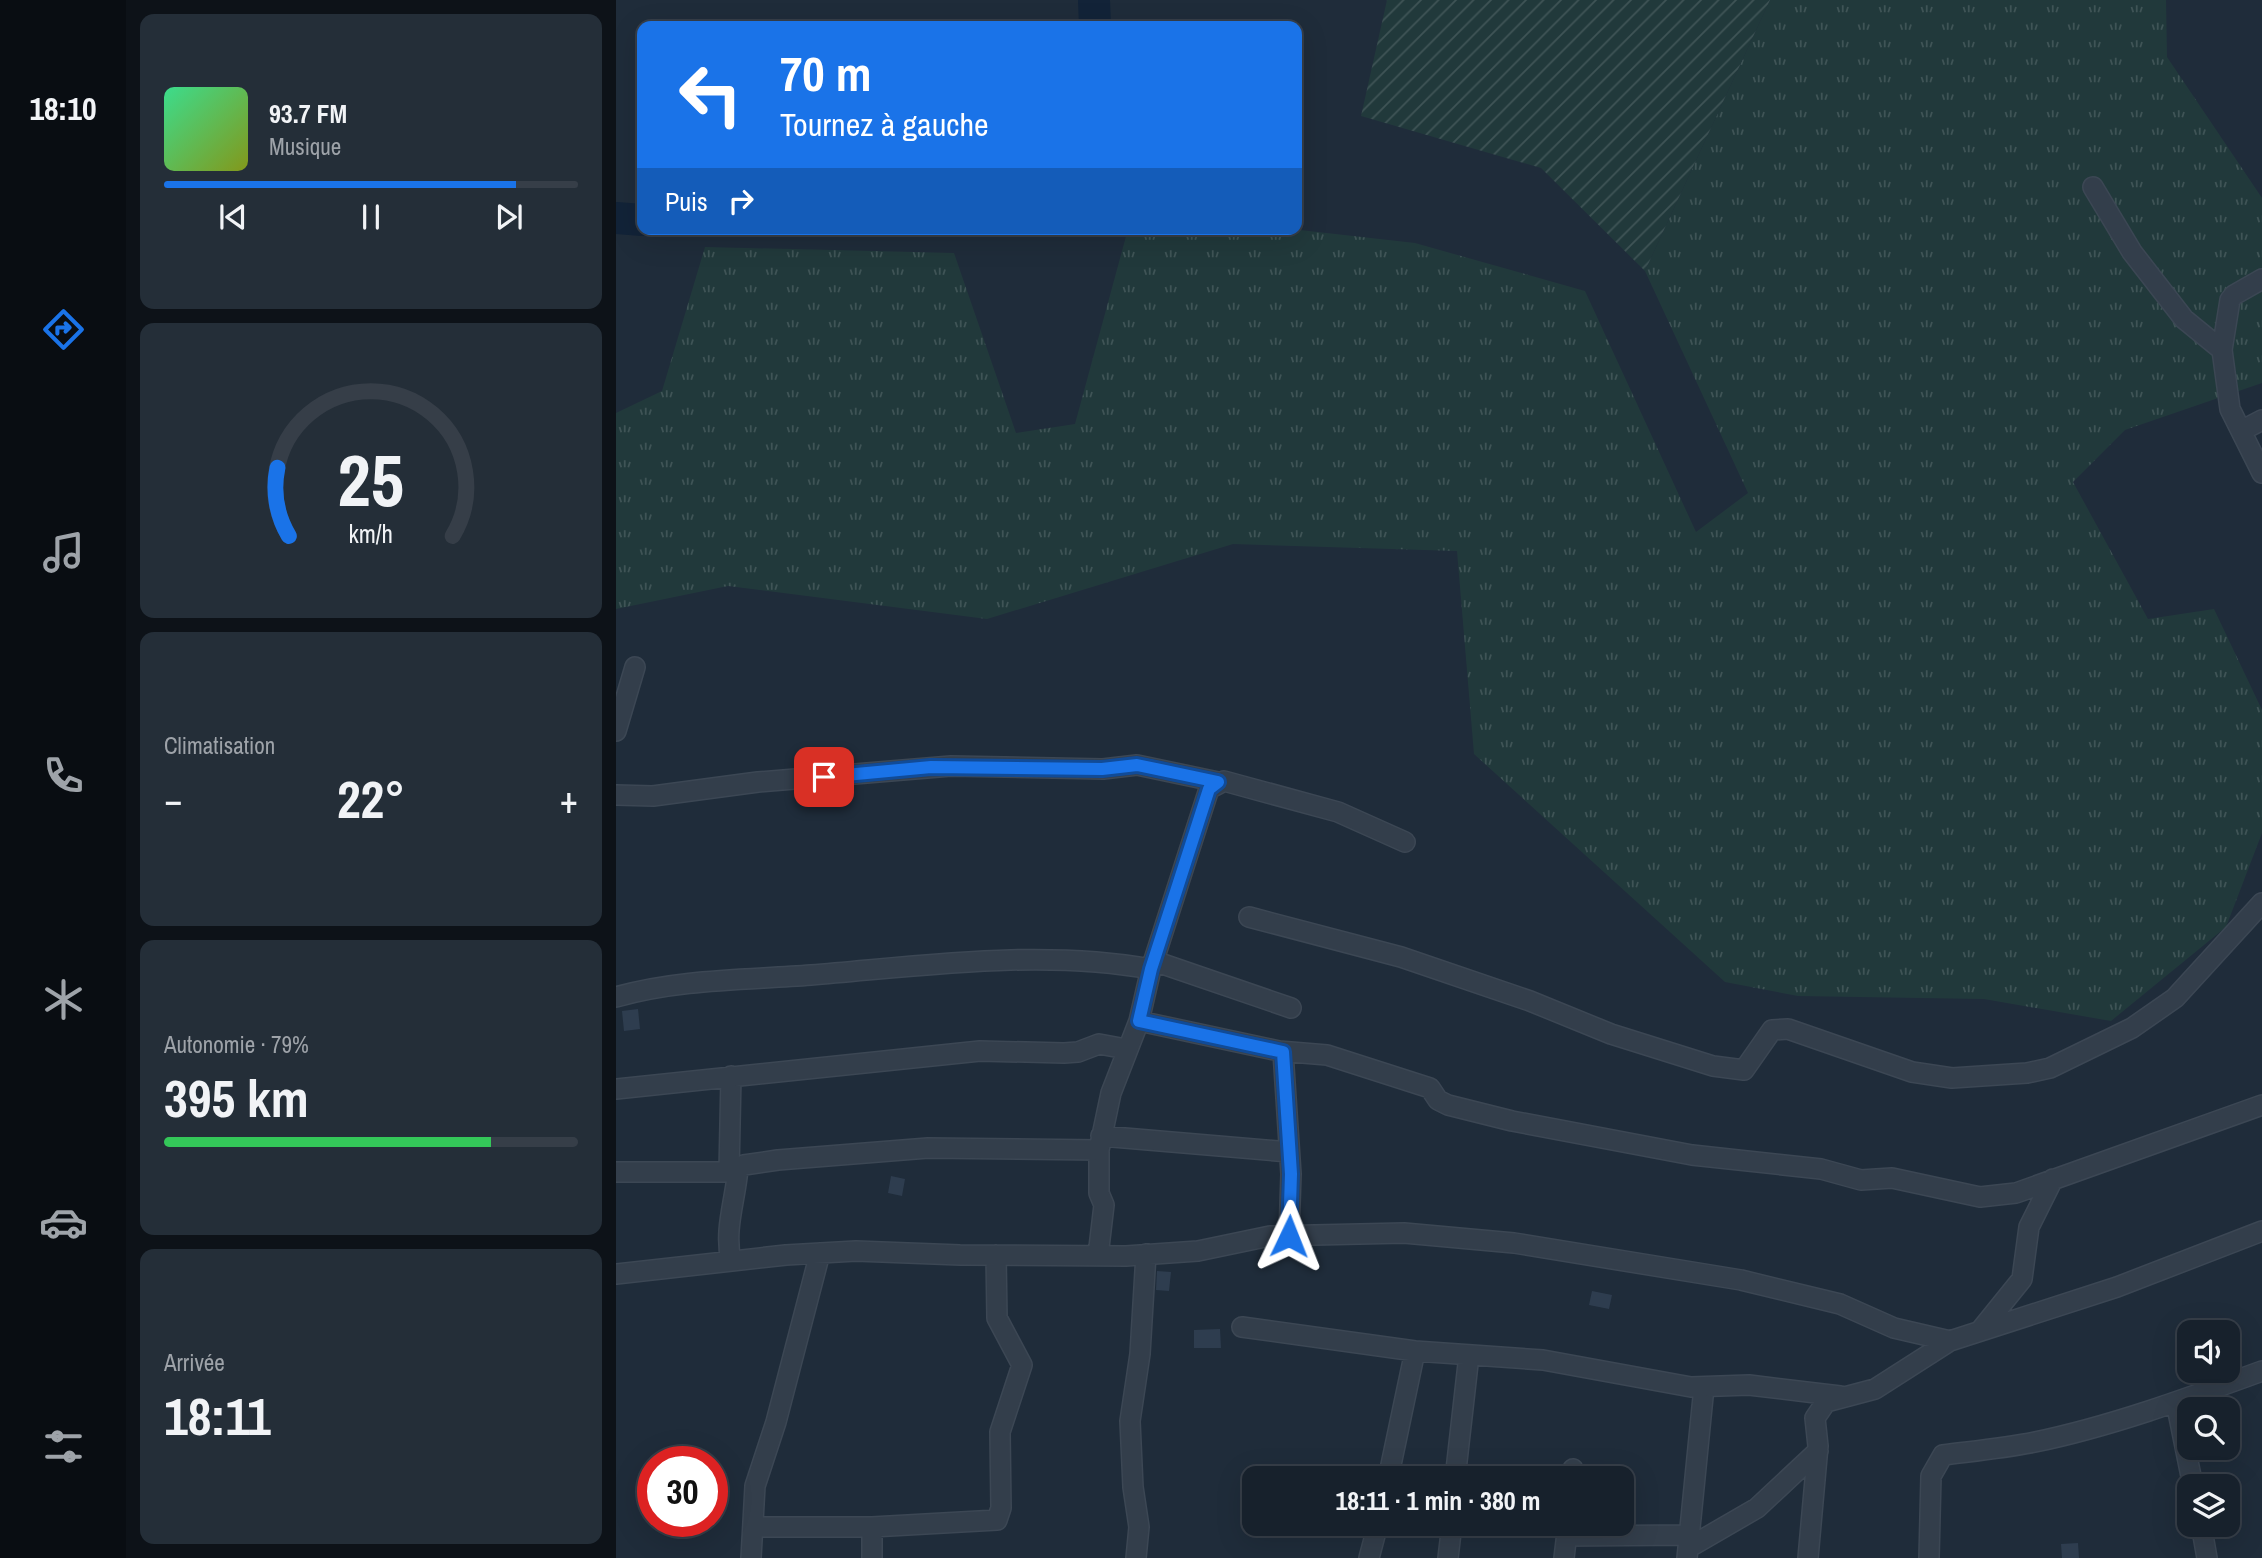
<!DOCTYPE html>
<html lang="fr">
<head>
<meta charset="utf-8">
<style>
	body { margin:0; font-family:"Archivo Narrow",sans-serif; background:#242e38; color:#f1f3f6; height:100vh; display:flex; flex-direction:column; font-size:26px; white-space:nowrap }
	* { box-sizing:border-box; margin:0 }
	p { font-size:23px; color:#9ea3a9 }
	.icon { flex:none; width:38px; height:38px; fill:none; stroke:currentColor; stroke-width:2; stroke-linecap:round; stroke-linejoin:round }
	.map { position:relative; flex:1; overflow:hidden }
	.side { display:flex; flex-direction:column; gap:14px; padding:14px; background:#0d1218; width:490px }
	.side>* { flex:none }
	.guide { position:absolute; left:21px; top:21px; width:665px; height:214px; border-radius:14px; box-shadow:0 7px 28px #0002,0 0 0 2px #363e48; background:#1a73e8; color:#fff; overflow:hidden }
	.buttons { position:absolute; left:1561px; top:1320px; display:grid; gap:14px }
	.buttons a { display:grid; place-items:center; width:63px; height:63px; border-radius:14px; background:#17212c; box-shadow:0 7px 28px #0002,0 0 0 2px #363e48; font-size:35px }
	.speed { position:absolute; left:21px; top:1446px; display:flex; gap:14px; font-size:35px; font-weight:700; text-align:center }
	.speed>* { display:grid; place-content:center; width:91px; height:91px; border-radius:50%; background:#17212c; box-shadow:0 7px 28px #0002,0 0 0 2px #363e48; line-height:1 }
	.speed .limit { border:10px solid #d22; background:#fff; color:#111 }
	.pin { position:absolute; display:grid; place-items:center; width:60px; height:60px; color:#fff; margin:-30px; border-radius:14px; box-shadow:0 4px 10px #0006 }
	.me { position:absolute; width:77px; margin:-38px; rotate:2deg; stroke-linejoin:round; filter:drop-shadow(0 0 5px #0008) }
	.turn { display:flex; align-items:center; gap:24px; height:147px; padding:0 28px; font-size:32px }
	.turn .icon { width:91px; height:91px; stroke-width:2.5 }
	.turn b { display:block; font-size:49px; line-height:60px }
	.then { display:flex; align-items:center; height:66px; padding:0 28px; background:#0003; gap:14px; font-size:26px }
	.big { font-size:52px; font-weight:800; line-height:1.1 }
	.side .card { flex:1; display:flex; flex-direction:column; justify-content:center; gap:10px; min-width:0; padding:0 24px; border-radius:14px; background:#242e38 }
	.side .dial { align-items:center; gap:0 }
	.dial svg { height:182px; overflow:visible; fill:none; stroke:#363e48; stroke-width:7; stroke-linecap:round; text-anchor:middle }
	.dial text { fill:#f1f3f6; stroke:none }
	.song { display:flex; align-items:center; gap:21px }
	.cover { width:84px; height:84px; border-radius:10px; background:linear-gradient(135deg,hsl(150 70% 55%),hsl(70 70% 35%)) }
	.played { height:7px; border-radius:4px; background:linear-gradient(90deg,#1a73e8 85%,#363e48 85%) }
	.keys { display:flex; justify-content:space-around; direction:ltr }
	.heat { display:flex; justify-content:space-between; align-items:center; font-size:38px; direction:ltr }
	.charge { height:10px; border-radius:5px; background:linear-gradient(90deg,#34c759 79%,#363e48 0) }
	.trip { position:absolute; left:626px; top:1466px; width:392px; height:70px; border-radius:14px; background:#17212c; box-shadow:0 7px 28px #0002,0 0 0 2px #363e48; font-weight:800; line-height:70px; text-align:center }
	main { display:flex; flex:1; min-height:0 }
	.menu { display:flex; flex-direction:column; width:126px; justify-content:space-around; align-items:center; background:#090d12; color:#9ea3a9 }
	.menu .icon { width:49px; height:49px }
	.menu .selected { color:#1a73e8 }
	.menu b { font-size:32px; color:#f1f3f6 }
	.map>svg:first-child { display:block }
</style>
</head>
<body>
<main>
<nav class="menu">
<b>18:10</b>
<svg class="icon selected" aria-label="directions" viewBox="0 0 24 24"><path d="M12 3l9 9-9 9-9-9zM9 14v-3h6M13 9l2 2-2 2"/></svg>
<svg class="icon" aria-label="music" viewBox="0 0 24 24"><path d="M9 18V5l10-2v13"/><circle cx="6" cy="18" r="3"/><circle cx="16" cy="16" r="3"/></svg>
<svg class="icon" aria-label="phone" viewBox="0 0 24 24"><path d="M5 4h4l2 5-3 2q2 4 5 5l2-3 5 2v4C11 20 4 13 5 4z"/></svg>
<svg class="icon" aria-label="climate" viewBox="0 0 24 24"><path d="M12 3v18M4 7l16 10M4 17L20 7"/></svg>
<svg class="icon" aria-label="car" viewBox="0 0 24 24"><path d="M5 17H2v-5l4-1 3-4h7l3 4 3 1v5h-3M9 17h6M6 11h13"/><circle cx="7" cy="17" r="2"/><circle cx="17" cy="17" r="2"/></svg>
<svg class="icon" aria-label="filters" viewBox="0 0 24 24"><path d="M4 7h16M4 17h16"/><circle cx="9" cy="7" r="2"/><circle cx="15" cy="17" r="2"/></svg>
</nav>
<section class="side">
<div class="card">
<div class="song"><i class="cover"></i><div><b>93.7 FM</b><p>Musique</p></div></div>
<div class="played"></div>
<div class="keys"><svg class="icon" aria-label="previous" viewBox="0 0 24 24"><path d="M18 5L8 12l10 7zM5 5v14"/></svg><svg class="icon" aria-label="pause" viewBox="0 0 24 24"><path d="M8 5v14M16 5v14"/></svg><svg class="icon" aria-label="next" viewBox="0 0 24 24"><path d="M6 5l10 7-10 7zM19 5v14"/></svg></div>
</div>
<div class="card dial"><svg viewBox="0 0 100 80">
<path d="M14 69A42 42 0 1 1 86 69"/>
<path d="M14 69A42 42 0 0 1 9 39" stroke="#1a73e8"/>
<text x="50" y="56" font-size="32" font-weight="700">25</text>
<text x="50" y="72" font-size="11">km/h</text>
</svg></div>
<div class="card"><p>Climatisation</p>
<div class="heat"><a>−</a><b class="big">22°</b><a>+</a></div>
</div>
<div class="card"><p>Autonomie · 79%</p><b class="big">395 km</b><div class="charge"></div></div>
<div class="card"><p>Arrivée</p><b class="big">18:11</b></div>
</section>
<div class="map">
<svg width="1646" height="1558" viewBox="0 0 1646 1558">
	<defs>
		<pattern id="grass-tufts" width="24" height="20" patternUnits="userSpaceOnUse" patternTransform="scale(1.75)"><rect width="24" height="20" fill="#21393b"/><path d="M3 7l-1-3M5 7V3M7 7l1-3M15 17l-1-3M17 17v-4M19 17l1-3" fill="none" stroke="#3f5456"/></pattern>
		<pattern id="garden-furrows" width="10" height="10" patternUnits="userSpaceOnUse" patternTransform="scale(1.75)"><rect width="10" height="10" fill="#21393b"/><path d="M-1 1l2-2M0 10L10 0M9 11l2-2" fill="none" stroke="#3f5456"/></pattern>
	</defs>
	<rect width="100%" height="100%" fill="#1f2c3a"/>
	<path fill="url(#grass-tufts)" d="M 1154,0 L 1550,0 L 1551,57 L 1646,198 L 1646,383 L 1509,430 L 1457,482 L 1532,619 L 1598,609 L 1646,710 L 1646,833 L 1610,927 L 1495,1021 L 1368,999 L 1182,996 L 1109,982 L 858,754 L 841,551 L 617,544 L 371,619 L 112,586 L 0,609 L 0,413 L 46,391 L 89,247 L 338,253 L 400,433 L 459,424 L 512,229 L 675,229 L 799,243 L 969,291 L 1080,532 L 1132,493 L 1029,271 Z"/>
	<path fill="url(#garden-furrows)" d="M 771,0 L 1154,0 L 1029,271 L 925,168 L 745,116 Z"/>
	<g fill="none" stroke-linecap="round" stroke-linejoin="round">
		<path stroke="#122338" stroke-width="32" d="M 478,0 L 479,26
			M 0,218 L 26,220"/>
	</g>
	<path fill="#2e3d4f" d="M 22,1009 L 24,1029 L 8,1031 L 6,1011 Z
		M 275,1176 L 289,1179 L 286,1196 L 272,1193 Z
		M 541,1271 L 555,1272 L 553,1291 L 540,1290 Z
		M 976,1291 L 996,1295 L 993,1309 L 973,1305 Z
		M 604,1329 L 605,1348 L 578,1348 L 578,1330 Z
		M 1462,1543 L 1463,1558 L 1446,1558 L 1445,1544 Z"/>
	<g fill="none" stroke-linecap="round" stroke-linejoin="round">
		<defs>
			<path id="minor" d="M 1477,187 L 1516,252 L 1568,319 L 1606,350
				M 1646,279 L 1618,295 L 1614,300 L 1606,350 L 1614,409 L 1646,473
				M 1625,431 L 1646,420
				M 0,731 L 19,667
				M 0,795 L 37,796 L 142,782 L 335,766 L 487,769 L 521,765 L 602,782
				M 633,917 L 785,957 L 914,1001 L 995,1034 L 1097,1066 L 1128,1070 L 1156,1030 L 1172,1029 L 1296,1072 L 1336,1078 L 1411,1073 L 1434,1068 L 1516,1028 L 1559,998 L 1646,903
				M 538,961 L 675,1008
				M 0,997 C 63,979 130,980 195,975 C 307,966 424,949 535,969
				M 523,1021 L 663,1051 L 711,1055 L 814,1088 L 822,1100 L 832,1105 L 896,1121 L 1076,1155 L 1205,1169 L 1245,1180 L 1276,1178 L 1364,1197 L 1400,1193 L 1646,1105
				M 667,1052 L 675,1174 L 673,1235
				M 0,1089 L 364,1051 L 448,1053 L 462,1052 L 483,1044 L 510,1049
				M 485,1136 L 673,1152
				M 0,1172 L 118,1172 L 128,1165 L 162,1160 L 312,1148 L 483,1150
				M 113,1172 L 115,1076
				M 482,1256 L 488,1205 L 483,1193 L 483,1150 L 495,1093 L 523,1021 L 535,969 L 593,789 L 608,781 L 722,812 L 789,842
				M 115,1261 C 108,1229 119,1202 122,1169
				M 0,1274 L 170,1255 L 240,1251 L 344,1255 L 510,1256 L 582,1251 L 654,1236 L 788,1233 L 898,1243 L 1125,1280 L 1224,1304 L 1278,1328 L 1334,1341
				M 626,1327 L 799,1351 L 927,1360 L 1075,1387 L 1133,1385 L 1224,1396
				M 1364,1331 L 1406,1279 L 1413,1227 L 1437,1179
				M 1560,1402 L 1577,1486
				M 772,1479 L 799,1351
				M 839,1479 L 853,1355
				M 956,1479 L 957,1469
				M 1585,1524 L 1591,1558
				M 137,1527 L 256,1527 L 381,1520 L 385,1508 L 384,1432 L 406,1365 L 381,1318 L 380,1255
				M 256,1527 L 256,1558
				M 950,1536 L 1073,1535
				M 1072,1548 L 1088,1387
				M 135,1558 L 139,1486 L 160,1422 L 204,1253
				M 520,1558 L 523,1527 L 517,1487 L 514,1421 L 524,1354 L 530,1254
				M 753,1558 L 762,1524
				M 832,1558 L 836,1524
				M 948,1558 L 952,1524
				M 1071,1558 L 1072,1548 L 1141,1508 L 1202,1451
				M 1192,1558 L 1202,1446 L 1199,1418 L 1210,1402 L 1259,1389 L 1334,1341 L 1501,1287 L 1646,1231
				M 1313,1558 L 1315,1476 L 1327,1455 C 1358,1451 1389,1448 1419,1442 C 1496,1426 1572,1398 1646,1371"/>
		</defs>
		<use href="#minor" stroke="#3c4754" stroke-width="22"/>
		<use href="#minor" stroke="#333e4b" stroke-width="19"/>
	</g>
	<g fill="none" stroke-linecap="round" stroke-linejoin="round">
		<defs>
			<path id="route" d="M 208,777 L 315,767 L 486,769 L 521,765 L 602,782 L 593,789 L 535,969 L 523,1021 L 667,1052 L 675,1174 L 673,1236"/>
		</defs>
		<use href="#route" stroke="#114b97" stroke-width="18"/>
		<use href="#route" stroke="#1a73e8" stroke-width="12"/>
	</g>
</svg>
<div class="buttons">
<a><svg class="icon" aria-label="sound" viewBox="0 0 24 24"><path d="M4 9h4l5-4v14l-5-4H4zM17 9q2 3 0 6"/></svg></a>
<a><svg class="icon" aria-label="search" viewBox="0 0 24 24"><circle cx="10" cy="10" r="6"/><path d="M15 15l6 6"/></svg></a>
<a><svg class="icon" aria-label="layers" viewBox="0 0 24 24"><path d="M12 4l9 5-9 5-9-5zM3 14l9 5 9-5"/></svg></a>
</div>
<div class="speed"><div class="limit">30</div></div>
<div class="pin" style="left:208px;top:777px;background:#d93025"><svg class="icon" aria-label="arrive" viewBox="0 0 24 24"><path d="M6 21V4h12l-3 4 3 4H6"/></svg></div>
<svg class="me" style="left:673px;top:1236px" viewBox="-20 -20 40 40"><path d="M0-17L14 15 0 8-14 15z" fill="#1a73e8" stroke="#fff" stroke-width="4"/></svg>
<div class="trip">18:11 · 1 min · 380 m</div>
<div class="guide">
<div class="turn"><svg class="icon" aria-label="left" viewBox="0 0 24 24"><path d="M17 20v-9H6M10 6l-5 5 5 5"/></svg><div><b>70 m</b>Tournez à gauche</div></div>
<div class="then">Puis<svg class="icon" aria-label="right" viewBox="0 0 24 24"><path d="M7 20v-9h11M14 6l5 5-5 5"/></svg></div>
</div>
</div>
</main>
</body>
</html>
